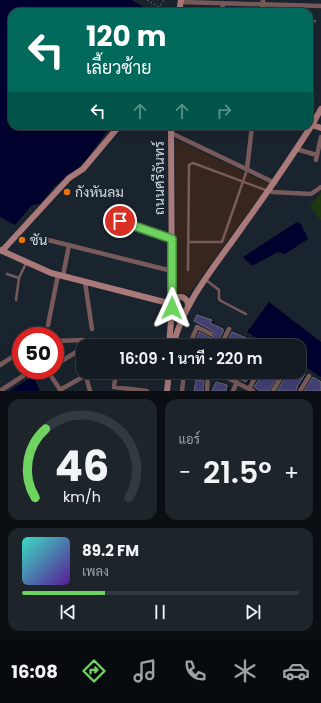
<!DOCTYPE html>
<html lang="th">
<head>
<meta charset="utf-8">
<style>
	body { margin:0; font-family:Poppins,Sarabun,sans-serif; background:#1d242a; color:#f1f3f6; height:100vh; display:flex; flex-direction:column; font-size:15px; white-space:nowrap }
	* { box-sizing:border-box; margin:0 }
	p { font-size:13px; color:#9da1a5 }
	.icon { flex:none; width:22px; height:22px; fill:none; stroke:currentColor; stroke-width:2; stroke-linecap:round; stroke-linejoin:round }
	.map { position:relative; height:391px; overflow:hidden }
	.panel { display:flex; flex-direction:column; gap:8px; padding:8px; background:#0b0f13; flex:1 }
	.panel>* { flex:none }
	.hud { position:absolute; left:8px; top:8px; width:305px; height:122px; border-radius:12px; box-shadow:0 4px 16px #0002,0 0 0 1px #333940; background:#00695c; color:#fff; overflow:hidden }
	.speed { position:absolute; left:12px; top:327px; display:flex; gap:8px; font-size:20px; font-weight:700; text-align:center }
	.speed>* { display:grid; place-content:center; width:52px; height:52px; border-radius:50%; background:#141b22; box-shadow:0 4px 16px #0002,0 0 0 1px #333940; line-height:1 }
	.speed .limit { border:6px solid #d22; background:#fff; color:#111 }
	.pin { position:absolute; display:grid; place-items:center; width:34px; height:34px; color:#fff; margin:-17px; border:2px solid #fff; border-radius:50%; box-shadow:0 1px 4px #0007 }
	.me { position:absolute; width:44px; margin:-22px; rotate:1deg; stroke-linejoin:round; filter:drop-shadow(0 0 3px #0008) }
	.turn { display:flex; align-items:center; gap:14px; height:84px; padding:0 12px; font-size:18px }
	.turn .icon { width:52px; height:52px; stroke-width:2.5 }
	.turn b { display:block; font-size:28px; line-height:34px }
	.lanes { display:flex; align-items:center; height:38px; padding:0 12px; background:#0003; justify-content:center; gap:20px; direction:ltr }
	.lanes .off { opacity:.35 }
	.big { font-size:30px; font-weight:600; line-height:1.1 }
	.panel .widget { flex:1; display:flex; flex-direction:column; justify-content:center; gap:6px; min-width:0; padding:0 14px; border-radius:12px; background:#1d242a }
	.panel .dial { align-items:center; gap:0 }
	.dial svg { height:104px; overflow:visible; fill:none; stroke:#333940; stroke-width:7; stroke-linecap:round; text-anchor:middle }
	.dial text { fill:#f1f3f6; stroke:none }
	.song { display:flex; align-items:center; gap:12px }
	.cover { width:48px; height:48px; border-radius:6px; background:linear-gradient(135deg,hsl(170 70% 55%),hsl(270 70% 35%)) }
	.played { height:4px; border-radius:2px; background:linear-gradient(90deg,#6fd360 30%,#333940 30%) }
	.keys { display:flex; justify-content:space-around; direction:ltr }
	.heat { display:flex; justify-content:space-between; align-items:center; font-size:22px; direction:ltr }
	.panel .tiles { flex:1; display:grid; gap:8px; grid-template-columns:1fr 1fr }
	.widget:last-child { grid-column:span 2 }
	.trip { position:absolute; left:76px; top:339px; width:230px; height:40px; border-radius:12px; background:#141b22; box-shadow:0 4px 16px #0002,0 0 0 1px #333940; font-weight:600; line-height:40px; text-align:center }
	.tab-bar { display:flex; height:64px; justify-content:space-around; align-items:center; background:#080b0e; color:#9da1a5 }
	.tab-bar .icon { width:28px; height:28px }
	.tab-bar .selected { color:#6fd360 }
	.tab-bar b { font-size:18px; color:#f1f3f6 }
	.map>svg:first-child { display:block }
</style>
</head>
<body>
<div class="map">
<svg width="321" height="391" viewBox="0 0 321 391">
	<defs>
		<filter id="shadow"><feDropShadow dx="2" dy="2" stdDeviation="2" flood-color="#0009"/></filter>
	</defs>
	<rect width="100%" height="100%" fill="#1a242e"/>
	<path fill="#37251e" d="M 175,139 L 269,184 L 188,295 L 176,292 Z"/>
	<path fill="#1e3710" d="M 321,192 L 321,221 L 310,206 Z"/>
	<path fill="#00022e" d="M 0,0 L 132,0 L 151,12 L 12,12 L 12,126 L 111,126 L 87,159 L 74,172 L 55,186 L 40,204 L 32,205 L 15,225 L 0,217 Z
		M 297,222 L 301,224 L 308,239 L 285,254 L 278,252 L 254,265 L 251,265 L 243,257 Z
		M 269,302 L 321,342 L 321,377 L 299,363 L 299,346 L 270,346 L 247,332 Z
		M 33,376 L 40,391 L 9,391 Z"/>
	<path fill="#423f75" stroke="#676776" filter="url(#shadow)" d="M 197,315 L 212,320 L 210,323 L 223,329 L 223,332 L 215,346 L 194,345 L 199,332 L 211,338 L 215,334 L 213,331 L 194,321 Z
		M 232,332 L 246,338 L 242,346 L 225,345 Z
		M 299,370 L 305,374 L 297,387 L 296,391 L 277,391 L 285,378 L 287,380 L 291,372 L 299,372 Z
		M 234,372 L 254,372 L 246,382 L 234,377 Z
		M 264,372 L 280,372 L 269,391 L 260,391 L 254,387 Z
		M 313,377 L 321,382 L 321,391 L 304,391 Z
		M 196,380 L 204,381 L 203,391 L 194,391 Z
		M 216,382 L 227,385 L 226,391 L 212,391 Z"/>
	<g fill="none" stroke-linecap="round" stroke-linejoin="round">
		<path stroke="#666f77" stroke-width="1" stroke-dasharray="2 2" stroke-linecap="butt" d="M 147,0 L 159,7 L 164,0"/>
		<path stroke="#795a5a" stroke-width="2.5" d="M 309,21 L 315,21
			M 188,242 L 222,242 L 247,170
			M 188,270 L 189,165 L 193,163 L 268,191
			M 7,274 L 19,278
			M 206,280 L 219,290 L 219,299 L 221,301 L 246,314
			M 16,300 L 19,278 L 26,263"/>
		<path stroke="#795a5a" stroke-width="4.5" d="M 181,2 L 321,6
			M 222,12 L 223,3
			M 262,12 L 263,0
			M 171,133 L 275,183
			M 296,149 L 317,155
			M 316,160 L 321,137
			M 247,169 L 252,126
			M 270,189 L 272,192 L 311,194 L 321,187
			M 120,221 L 172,239
			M 44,239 L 172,271
			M 63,276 L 69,245
			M 85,282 L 92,329
			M 48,325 L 58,275
			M 31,329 L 34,336
			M 55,341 L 83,340 L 83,362
			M 189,346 L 197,327 L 211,334
			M 220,346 L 229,329
			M 246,346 L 249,340
			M 0,365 L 17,354
			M 55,365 L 83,348
			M 47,370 L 61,391
			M 116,372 L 114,387 L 147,391
			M 202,372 L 226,377 L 253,391
			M 85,373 L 90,391
			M 226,377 L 230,372
			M 249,389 L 258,372
			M 60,390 L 86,375
			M 0,391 L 23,376
			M 182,391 L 184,372
			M 207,391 L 208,372
			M 233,391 L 237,382
			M 273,391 L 284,372
			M 300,391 L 309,376"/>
		<path stroke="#aa7979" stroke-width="6" d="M 179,12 L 181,0
			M 312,125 L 321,109
			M 171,126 L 172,301
			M 0,250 L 51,273 L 172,304
			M 2,251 L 69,178 L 83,169 L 119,126
			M172 305a8 8 0 1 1 16 0a8 8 0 1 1-16 0Z
			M 169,346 L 172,308
			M 173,346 C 184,300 217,264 243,226 C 267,193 290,159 312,125 L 321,128
			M 167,391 L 169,372"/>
	</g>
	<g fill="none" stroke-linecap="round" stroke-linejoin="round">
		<defs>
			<path id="route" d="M 120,221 L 172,239 L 172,308"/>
		</defs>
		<use href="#route" stroke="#48893e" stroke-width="10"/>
		<use href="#route" stroke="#6fd360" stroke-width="7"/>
	</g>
	<g fill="#e8710a" stroke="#1a242e" stroke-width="1.5">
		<circle cx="67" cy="192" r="4"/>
		<circle cx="22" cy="240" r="4"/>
	</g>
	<g text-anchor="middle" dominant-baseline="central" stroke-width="4" stroke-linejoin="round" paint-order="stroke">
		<g font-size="14" fill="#d3dae1" stroke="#1a242e">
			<text transform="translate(159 178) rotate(-90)">ถนนศรีจันทร์</text>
		</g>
		<g font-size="14" fill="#d3dae1" stroke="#1a242e" text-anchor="start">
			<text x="75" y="192">กังหันลม</text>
			<text x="30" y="240">ซัน</text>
		</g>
	</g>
</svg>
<div class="speed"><div class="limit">50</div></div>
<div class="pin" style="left:120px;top:221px;background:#d93025"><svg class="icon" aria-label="arrive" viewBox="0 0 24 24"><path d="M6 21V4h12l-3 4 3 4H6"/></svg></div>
<svg class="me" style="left:172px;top:308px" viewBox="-20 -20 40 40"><path d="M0-17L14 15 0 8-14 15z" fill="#6fd360" stroke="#fff" stroke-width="4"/></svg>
<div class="trip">16:09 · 1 นาที · 220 m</div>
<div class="hud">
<div class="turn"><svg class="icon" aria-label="left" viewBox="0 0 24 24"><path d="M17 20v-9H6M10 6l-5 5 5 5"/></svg><div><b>120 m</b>เลี้ยวซ้าย</div></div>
<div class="lanes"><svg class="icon" aria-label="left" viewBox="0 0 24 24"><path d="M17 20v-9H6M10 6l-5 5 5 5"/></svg><svg class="icon off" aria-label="ahead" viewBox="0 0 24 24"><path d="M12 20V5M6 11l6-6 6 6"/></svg><svg class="icon off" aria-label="ahead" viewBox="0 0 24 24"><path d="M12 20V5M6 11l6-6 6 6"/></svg><svg class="icon off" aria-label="right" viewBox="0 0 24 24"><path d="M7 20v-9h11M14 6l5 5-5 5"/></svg></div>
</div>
</div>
<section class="panel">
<div class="tiles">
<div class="widget dial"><svg viewBox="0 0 100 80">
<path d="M14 69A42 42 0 1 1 86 69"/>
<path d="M14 69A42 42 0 0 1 22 16" stroke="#6fd360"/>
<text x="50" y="56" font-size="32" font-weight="700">46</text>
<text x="50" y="72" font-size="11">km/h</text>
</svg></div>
<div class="widget"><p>แอร์</p>
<div class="heat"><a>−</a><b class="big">21.5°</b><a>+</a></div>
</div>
<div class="widget">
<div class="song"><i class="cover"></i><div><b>89.2 FM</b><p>เพลง</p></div></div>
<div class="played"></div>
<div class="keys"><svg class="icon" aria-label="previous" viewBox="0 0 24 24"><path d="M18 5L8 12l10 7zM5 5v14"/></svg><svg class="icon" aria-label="pause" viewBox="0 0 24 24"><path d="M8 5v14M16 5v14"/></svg><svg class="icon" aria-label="next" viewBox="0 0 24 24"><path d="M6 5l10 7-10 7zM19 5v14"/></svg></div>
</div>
</div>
</section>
<nav class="tab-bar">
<b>16:08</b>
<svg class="icon selected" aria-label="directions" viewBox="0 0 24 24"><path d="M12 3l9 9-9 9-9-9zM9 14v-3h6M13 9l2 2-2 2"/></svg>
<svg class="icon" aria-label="music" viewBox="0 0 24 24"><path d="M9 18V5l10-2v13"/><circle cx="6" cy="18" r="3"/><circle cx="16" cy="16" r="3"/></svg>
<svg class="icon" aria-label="phone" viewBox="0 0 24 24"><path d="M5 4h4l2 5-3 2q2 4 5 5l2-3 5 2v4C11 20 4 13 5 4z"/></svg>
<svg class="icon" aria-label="climate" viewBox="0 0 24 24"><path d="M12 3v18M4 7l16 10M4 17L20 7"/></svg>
<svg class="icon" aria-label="car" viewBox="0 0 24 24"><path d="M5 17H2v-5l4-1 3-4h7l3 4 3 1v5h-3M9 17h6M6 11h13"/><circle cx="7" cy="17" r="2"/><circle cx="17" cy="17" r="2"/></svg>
</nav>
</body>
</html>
